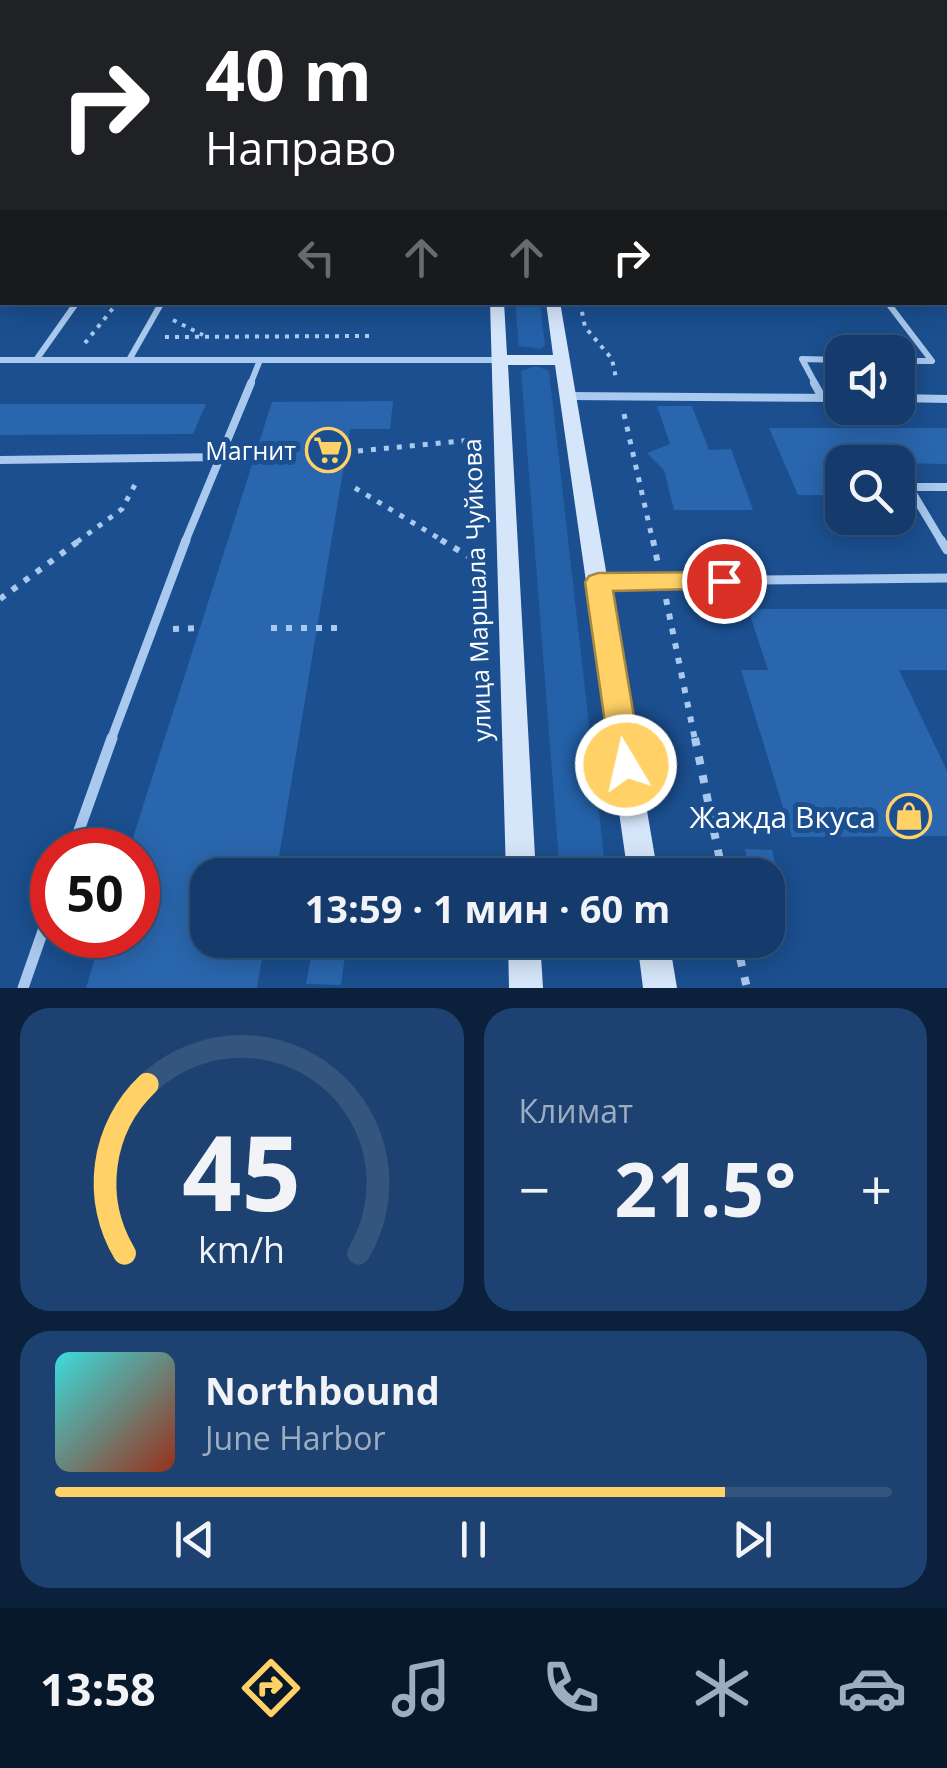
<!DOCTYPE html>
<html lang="ru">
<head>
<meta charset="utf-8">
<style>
	body { margin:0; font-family:"Open Sans",sans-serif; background:#1d4271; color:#f1f3f6; height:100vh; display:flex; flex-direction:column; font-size:38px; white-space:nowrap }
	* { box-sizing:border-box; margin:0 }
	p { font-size:32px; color:#9dadc1 }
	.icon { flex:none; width:55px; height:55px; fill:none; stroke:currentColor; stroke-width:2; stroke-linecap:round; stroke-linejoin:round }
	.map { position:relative; height:988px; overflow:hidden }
	.panel { display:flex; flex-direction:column; gap:20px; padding:20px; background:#0b203b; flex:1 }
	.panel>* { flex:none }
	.top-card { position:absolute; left:0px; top:0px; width:948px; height:305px; box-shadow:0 5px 25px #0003,0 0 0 2px #33557e; background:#202124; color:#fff; overflow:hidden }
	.tools { position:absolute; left:825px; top:335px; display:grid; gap:20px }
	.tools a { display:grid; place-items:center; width:90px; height:90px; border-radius:20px; background:#143b6b; box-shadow:0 5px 25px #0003,0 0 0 2px #33557e; font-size:50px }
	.speed { position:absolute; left:30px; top:828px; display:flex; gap:20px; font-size:50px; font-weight:700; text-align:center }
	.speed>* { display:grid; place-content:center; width:130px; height:130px; border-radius:50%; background:#143b6b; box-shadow:0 5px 25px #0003,0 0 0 2px #33557e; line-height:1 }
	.speed .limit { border:15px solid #d22; background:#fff; color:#111 }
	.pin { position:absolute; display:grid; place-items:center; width:85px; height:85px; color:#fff; margin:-42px; border:5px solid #fff; border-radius:50%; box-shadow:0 2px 10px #0007 }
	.me { position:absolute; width:110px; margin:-55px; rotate:351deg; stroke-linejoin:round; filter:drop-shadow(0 0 8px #0008) }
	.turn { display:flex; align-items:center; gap:35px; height:210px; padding:0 40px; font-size:45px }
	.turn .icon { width:130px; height:130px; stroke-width:2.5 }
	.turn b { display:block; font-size:70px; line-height:85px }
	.lanes { display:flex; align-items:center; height:95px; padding:0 40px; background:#0003; justify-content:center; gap:50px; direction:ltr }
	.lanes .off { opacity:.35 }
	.big { font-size:75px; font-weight:700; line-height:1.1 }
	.panel .card { flex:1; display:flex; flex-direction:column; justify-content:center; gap:15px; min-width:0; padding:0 35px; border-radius:30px; background:#1d4271 }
	.panel .dial { align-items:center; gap:0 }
	.dial svg { height:260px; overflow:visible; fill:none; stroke:#33557e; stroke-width:7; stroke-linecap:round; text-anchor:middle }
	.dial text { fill:#f1f3f6; stroke:none }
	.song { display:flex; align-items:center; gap:30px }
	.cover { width:120px; height:120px; border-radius:15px; background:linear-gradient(135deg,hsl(180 70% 55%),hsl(10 70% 35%)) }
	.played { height:10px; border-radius:5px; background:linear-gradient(90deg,#ffd166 80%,#33557e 80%) }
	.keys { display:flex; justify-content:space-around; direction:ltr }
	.heat { display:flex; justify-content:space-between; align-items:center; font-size:55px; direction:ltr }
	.panel .tiles { flex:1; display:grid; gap:20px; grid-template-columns:1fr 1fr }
	.card:last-child { grid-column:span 2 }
	.trip { position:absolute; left:190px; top:858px; width:595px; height:100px; border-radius:30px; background:#143b6b; box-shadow:0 5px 25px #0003,0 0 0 2px #33557e; font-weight:700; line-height:100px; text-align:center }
	.menu { display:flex; height:160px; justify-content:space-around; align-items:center; background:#08182b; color:#9dadc1 }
	.menu .icon { width:70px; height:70px }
	.menu .selected { color:#ffd166 }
	.menu b { font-size:45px; color:#f1f3f6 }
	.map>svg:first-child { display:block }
</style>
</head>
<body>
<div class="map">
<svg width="947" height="988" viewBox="0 0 947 988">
	<rect width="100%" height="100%" fill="#1b4f8f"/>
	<path fill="#2461a8" d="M 515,303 L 540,303 L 545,345 L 541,349 L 519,346 Z
		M 536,366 L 549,371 L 606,875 L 560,875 L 521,371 Z"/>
	<path fill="#2a66ad" d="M 393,401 L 390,429 L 350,429 L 276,875 L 208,875 L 208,940 L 265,940 L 257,988 L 86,988 L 102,935 L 138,935 L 138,850 L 129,850 L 272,402 Z
		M 0,404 L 206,404 L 193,434 L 0,435 Z
		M 657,406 L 692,406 L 709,450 L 731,449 L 753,510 L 674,510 L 664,470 L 647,453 L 670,444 Z
		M 769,428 L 947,428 L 947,464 L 842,462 L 842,495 L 798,495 Z
		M 748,609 L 947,609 L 947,670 L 899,670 L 947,771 L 947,836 L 792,837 L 741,670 L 768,670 Z
		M 745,849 L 772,850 L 778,875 L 750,875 Z
		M 314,940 L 347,940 L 341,985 L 306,984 Z"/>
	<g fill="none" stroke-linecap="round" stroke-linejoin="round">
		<path stroke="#a9c9ee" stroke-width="4" stroke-dasharray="4 6" stroke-linecap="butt" d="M 580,302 L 585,327 L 612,359 L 616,378
			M 173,320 L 203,335
			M 165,337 L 369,336
			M 85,343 L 118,302"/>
		<path stroke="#a9c9ee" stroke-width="5" stroke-dasharray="5 8" stroke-linecap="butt" d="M 624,414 L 653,542
			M 358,451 L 471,440
			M 355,488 L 445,542
			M 77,542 L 122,509 L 138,479"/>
		<path stroke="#a9c9ee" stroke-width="6" stroke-dasharray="6 9" stroke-linecap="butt" d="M 441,540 L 470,557
			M 653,540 L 658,564
			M 0,599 L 80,540
			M 666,599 L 695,740
			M 271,628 L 341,628
			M 173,629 L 200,628"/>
		<path stroke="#a9c9ee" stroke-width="8" stroke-dasharray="8 11" stroke-linecap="butt" d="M 695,738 L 723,875
			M 736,940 L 747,988"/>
		<path stroke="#a9c9ee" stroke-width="6" d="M 0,274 L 2,270
			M 887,302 L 932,361 L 898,361
			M 0,360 L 500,360
			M 36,360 L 77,302
			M 129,360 L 162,302
			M 250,385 L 260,360
			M 816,385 L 802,359 L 842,360"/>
		<path stroke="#a9c9ee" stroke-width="8" d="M 814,383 L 822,397
			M 568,396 L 842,398
			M 898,398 L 947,399
			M 0,460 L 221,457
			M 185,542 L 251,383
			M 942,542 L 909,487 L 947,487"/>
		<path stroke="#a9c9ee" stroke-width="9" d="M 941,540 L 947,550
			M 598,582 L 947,578
			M 111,740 L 186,540"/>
		<path stroke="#a9c9ee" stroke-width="11" d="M 72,850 L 112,738
			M 23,988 L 52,905"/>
		<path fill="#d6e6fa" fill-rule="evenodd" d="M 490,302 L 504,302 L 507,355 L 553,355 L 546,302 L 560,302 L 658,875 L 628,875 L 555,365 L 508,365 L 536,875 L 506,875 Z
			M 508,940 L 540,940 L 543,988 L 509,988 Z
			M 637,940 L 669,940 L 677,988 L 643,988 Z"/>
	</g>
	<linearGradient id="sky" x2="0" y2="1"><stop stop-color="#0f2b4f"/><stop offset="0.54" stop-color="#39639b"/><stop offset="1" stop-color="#39639b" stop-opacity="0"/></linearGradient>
	<rect width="947" height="298" fill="url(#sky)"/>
	<path fill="#ffd166" stroke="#a68842" stroke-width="2.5" d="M 724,572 L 733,575 L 737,581 L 733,588 L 613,591 L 642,765 L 637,775 L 626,779 L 615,775 L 611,765 L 585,582 L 589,576 L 598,573 Z"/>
	<defs>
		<symbol id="supermarket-ring" viewBox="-11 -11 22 22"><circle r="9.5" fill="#1b4f8f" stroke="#ffd166" stroke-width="1.5"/><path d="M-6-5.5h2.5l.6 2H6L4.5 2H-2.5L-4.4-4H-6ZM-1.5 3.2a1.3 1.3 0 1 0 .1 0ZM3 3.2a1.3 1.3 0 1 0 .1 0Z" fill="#ffd166"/></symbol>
		<symbol id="shop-ring" viewBox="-11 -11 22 22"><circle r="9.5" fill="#1b4f8f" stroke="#ffd166" stroke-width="1.5"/><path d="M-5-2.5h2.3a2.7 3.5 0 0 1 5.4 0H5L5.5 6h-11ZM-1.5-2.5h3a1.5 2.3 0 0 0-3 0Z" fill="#ffd166"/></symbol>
	</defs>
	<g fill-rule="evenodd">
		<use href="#supermarket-ring" x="303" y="425" width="50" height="50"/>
		<use href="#shop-ring" x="884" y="791" width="50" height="50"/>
	</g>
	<g text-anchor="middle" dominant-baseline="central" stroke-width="10" stroke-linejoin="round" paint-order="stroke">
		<g font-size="25" fill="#fff" stroke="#1b4f8f" text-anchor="end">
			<text x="296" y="450">Магнит</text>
		</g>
		<g font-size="25" fill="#fff" stroke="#1b4f8f">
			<text transform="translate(476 590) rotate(-92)">улица Маршала Чуйкова</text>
		</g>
		<g font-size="30" fill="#fff" stroke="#1b4f8f" text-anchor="end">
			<text x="876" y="816">Жажда Вкуса</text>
		</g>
	</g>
</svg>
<div class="tools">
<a><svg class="icon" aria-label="sound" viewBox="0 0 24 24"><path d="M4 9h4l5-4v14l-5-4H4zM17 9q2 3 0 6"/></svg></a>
<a><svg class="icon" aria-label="search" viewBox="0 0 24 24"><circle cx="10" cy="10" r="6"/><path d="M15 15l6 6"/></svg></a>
</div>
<div class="speed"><div class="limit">50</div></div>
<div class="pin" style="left:724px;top:581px;background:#d93025"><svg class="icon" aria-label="arrive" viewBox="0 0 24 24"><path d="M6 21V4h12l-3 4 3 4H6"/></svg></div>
<svg class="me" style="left:626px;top:765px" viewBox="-20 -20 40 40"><circle r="17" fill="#ffd166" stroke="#fff" stroke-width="3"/><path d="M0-11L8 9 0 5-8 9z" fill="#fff"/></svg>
<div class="trip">13:59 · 1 мин · 60 m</div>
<div class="top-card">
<div class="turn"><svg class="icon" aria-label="right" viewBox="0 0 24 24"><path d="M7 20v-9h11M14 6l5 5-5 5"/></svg><div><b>40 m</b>Направо</div></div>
<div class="lanes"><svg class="icon off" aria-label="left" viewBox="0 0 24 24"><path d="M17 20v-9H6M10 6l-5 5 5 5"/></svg><svg class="icon off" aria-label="ahead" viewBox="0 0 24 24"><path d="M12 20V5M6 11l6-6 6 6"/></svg><svg class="icon off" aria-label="ahead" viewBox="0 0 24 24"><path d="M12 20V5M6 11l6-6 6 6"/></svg><svg class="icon" aria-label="right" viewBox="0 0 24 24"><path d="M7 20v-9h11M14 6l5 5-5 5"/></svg></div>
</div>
</div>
<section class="panel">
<div class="tiles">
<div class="card dial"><svg viewBox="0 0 100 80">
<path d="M14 69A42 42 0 1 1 86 69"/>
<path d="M14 69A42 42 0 0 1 21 17" stroke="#ffd166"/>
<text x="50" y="56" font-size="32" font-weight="700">45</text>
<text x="50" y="72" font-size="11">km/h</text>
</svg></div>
<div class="card"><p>Климат</p>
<div class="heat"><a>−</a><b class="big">21.5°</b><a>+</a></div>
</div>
<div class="card">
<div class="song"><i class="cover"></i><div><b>Northbound</b><p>June Harbor</p></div></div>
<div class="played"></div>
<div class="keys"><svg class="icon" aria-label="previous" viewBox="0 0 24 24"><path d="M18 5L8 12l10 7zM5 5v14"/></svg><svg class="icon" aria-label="pause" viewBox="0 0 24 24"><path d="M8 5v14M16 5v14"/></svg><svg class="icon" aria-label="next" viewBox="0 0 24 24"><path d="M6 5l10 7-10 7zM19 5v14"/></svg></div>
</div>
</div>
</section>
<nav class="menu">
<b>13:58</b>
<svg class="icon selected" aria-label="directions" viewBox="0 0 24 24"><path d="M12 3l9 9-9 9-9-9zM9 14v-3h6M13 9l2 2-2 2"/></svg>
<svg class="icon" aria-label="music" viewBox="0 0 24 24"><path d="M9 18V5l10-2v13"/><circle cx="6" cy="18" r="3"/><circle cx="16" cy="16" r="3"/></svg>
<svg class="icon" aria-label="phone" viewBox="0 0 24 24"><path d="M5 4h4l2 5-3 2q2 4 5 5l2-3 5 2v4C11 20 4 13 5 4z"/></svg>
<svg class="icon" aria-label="climate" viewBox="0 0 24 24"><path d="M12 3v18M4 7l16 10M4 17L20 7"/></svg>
<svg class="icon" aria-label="car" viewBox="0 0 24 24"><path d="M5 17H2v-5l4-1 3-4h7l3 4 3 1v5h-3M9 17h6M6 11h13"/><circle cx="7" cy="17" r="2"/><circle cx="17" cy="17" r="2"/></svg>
</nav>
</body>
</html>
